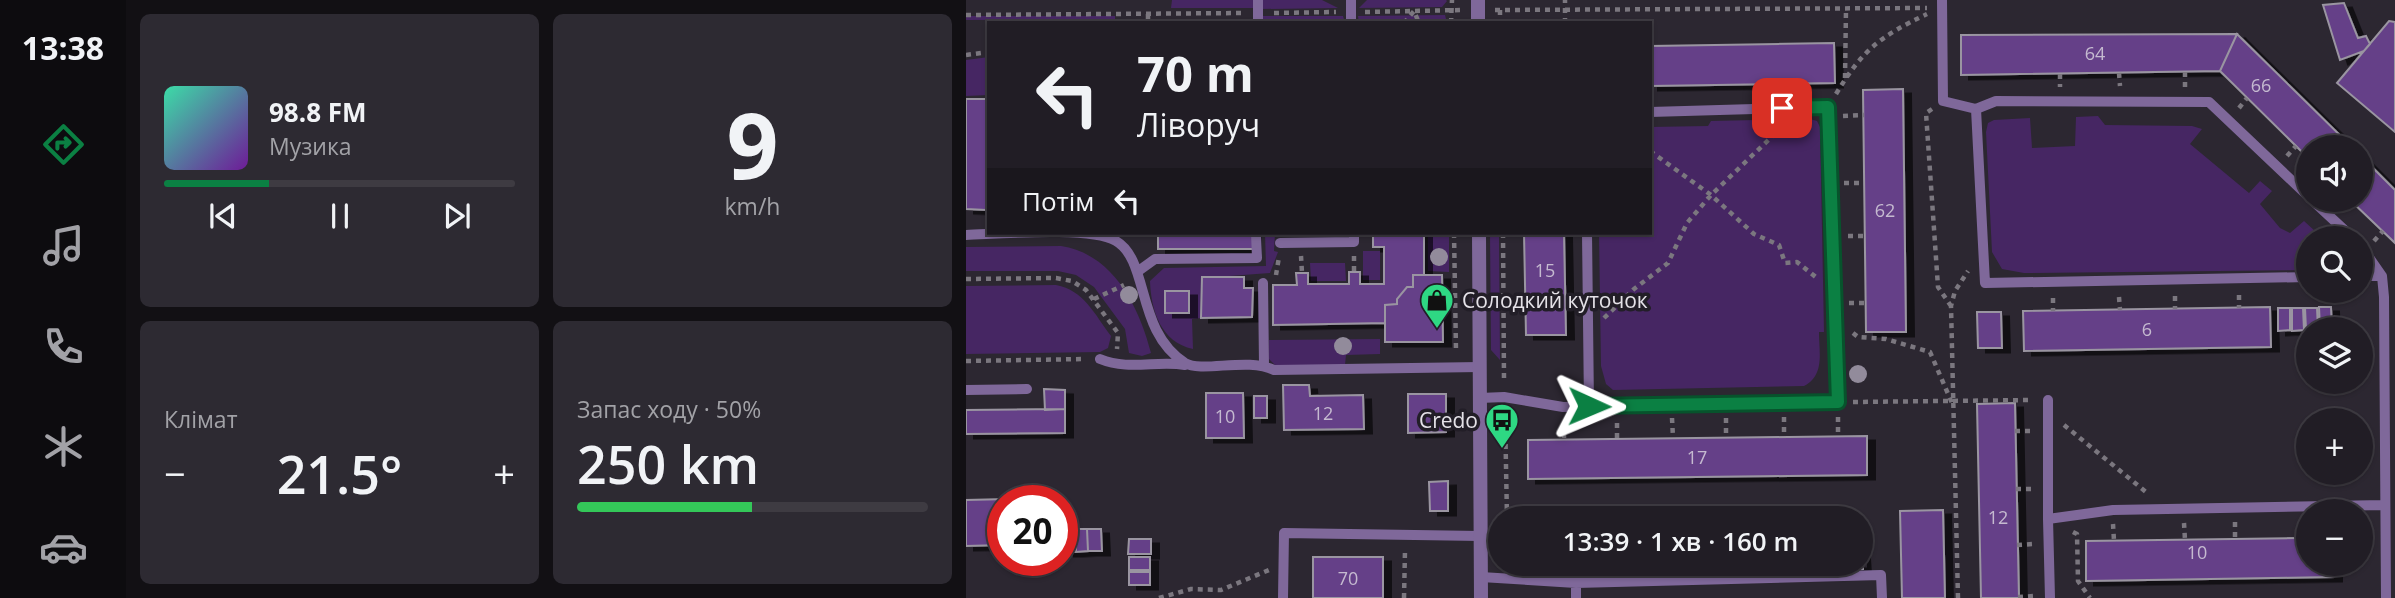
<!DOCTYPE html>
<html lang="uk">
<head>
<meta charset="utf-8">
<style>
	body { margin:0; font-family:"Open Sans",sans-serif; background:#2d2a32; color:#f1f3f6; height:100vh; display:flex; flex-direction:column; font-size:26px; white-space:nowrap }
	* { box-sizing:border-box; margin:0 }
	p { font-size:23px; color:#a2a2a7 }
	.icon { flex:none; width:38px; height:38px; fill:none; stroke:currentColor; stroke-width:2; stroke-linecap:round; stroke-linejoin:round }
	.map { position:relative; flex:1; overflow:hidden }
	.sheet { display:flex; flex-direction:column; gap:14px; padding:14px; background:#121014; width:840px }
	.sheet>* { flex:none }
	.hud { position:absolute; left:21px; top:21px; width:665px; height:214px; border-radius:0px; box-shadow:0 2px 5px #0004,0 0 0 2px #3e3b42; background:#211d25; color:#f1f3f6; overflow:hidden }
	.tools { position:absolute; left:1330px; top:135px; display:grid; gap:14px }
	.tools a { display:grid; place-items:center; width:77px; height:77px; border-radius:50%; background:#211d25; box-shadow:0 2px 5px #0004,0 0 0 2px #3e3b42; font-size:35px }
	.speed { position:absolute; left:21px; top:485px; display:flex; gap:14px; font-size:35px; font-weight:700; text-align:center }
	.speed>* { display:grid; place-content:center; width:91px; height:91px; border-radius:50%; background:#211d25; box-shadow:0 2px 5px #0004,0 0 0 2px #3e3b42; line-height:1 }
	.speed .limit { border:10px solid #d22; background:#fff; color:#111 }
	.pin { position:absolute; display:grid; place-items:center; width:60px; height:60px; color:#fff; margin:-30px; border-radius:14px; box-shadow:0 4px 10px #0006 }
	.me { position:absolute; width:77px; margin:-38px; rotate:91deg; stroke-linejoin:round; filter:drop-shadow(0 0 5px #0008) }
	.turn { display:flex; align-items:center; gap:24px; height:147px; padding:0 35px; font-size:32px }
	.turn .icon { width:91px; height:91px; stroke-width:2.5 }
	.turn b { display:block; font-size:49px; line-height:60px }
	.then { display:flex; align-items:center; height:66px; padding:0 35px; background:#0003; gap:14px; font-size:26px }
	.big { font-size:52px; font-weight:600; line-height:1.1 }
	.sheet .tile { flex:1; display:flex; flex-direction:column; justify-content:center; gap:10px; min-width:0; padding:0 24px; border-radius:10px; background:#2d2a32 }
	.sheet .dial { align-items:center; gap:0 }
	.dial b { font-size:91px; line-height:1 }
	.song { display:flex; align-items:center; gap:21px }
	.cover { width:84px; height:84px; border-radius:10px; background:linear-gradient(135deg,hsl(160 70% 55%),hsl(280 70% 35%)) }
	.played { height:7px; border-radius:4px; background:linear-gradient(90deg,#0b8043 30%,#3e3b42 30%) }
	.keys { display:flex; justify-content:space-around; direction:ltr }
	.heat { display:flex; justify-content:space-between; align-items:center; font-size:38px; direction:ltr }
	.charge { height:10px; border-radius:5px; background:linear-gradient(90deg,#34c759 50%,#3e3b42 0) }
	.sheet .tiles { flex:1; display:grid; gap:14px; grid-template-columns:repeat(2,1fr) }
	.trip { position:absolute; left:522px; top:506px; width:385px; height:70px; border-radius:35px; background:#211d25; box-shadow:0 2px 5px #0004,0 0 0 2px #3e3b42; font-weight:600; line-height:70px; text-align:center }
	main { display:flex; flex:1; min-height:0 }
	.tabs { display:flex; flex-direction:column; width:126px; justify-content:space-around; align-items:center; background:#0d0c0f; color:#a2a2a7 }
	.tabs .icon { width:49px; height:49px }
	.tabs .current { color:#0b8043 }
	.tabs b { font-size:32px; color:#f1f3f6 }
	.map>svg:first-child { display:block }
</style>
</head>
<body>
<main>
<nav class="tabs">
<b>13:38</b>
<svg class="icon current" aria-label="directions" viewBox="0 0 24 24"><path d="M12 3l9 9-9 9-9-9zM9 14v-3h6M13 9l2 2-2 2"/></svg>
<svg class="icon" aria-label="music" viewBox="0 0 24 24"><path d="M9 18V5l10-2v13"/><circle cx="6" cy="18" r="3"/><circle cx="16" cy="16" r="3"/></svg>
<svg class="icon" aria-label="phone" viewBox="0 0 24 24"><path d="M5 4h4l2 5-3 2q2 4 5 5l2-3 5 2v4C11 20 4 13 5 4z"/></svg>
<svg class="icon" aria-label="climate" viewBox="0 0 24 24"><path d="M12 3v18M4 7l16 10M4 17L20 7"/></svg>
<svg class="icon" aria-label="car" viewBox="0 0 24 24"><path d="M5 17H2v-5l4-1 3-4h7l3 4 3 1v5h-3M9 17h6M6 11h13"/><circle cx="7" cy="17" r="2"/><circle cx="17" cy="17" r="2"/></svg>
</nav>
<section class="sheet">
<div class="tiles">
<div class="tile">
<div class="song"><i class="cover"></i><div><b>98.8 FM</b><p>Музика</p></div></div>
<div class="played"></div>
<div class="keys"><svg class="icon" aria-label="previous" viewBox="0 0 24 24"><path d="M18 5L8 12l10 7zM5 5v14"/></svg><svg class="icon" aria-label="pause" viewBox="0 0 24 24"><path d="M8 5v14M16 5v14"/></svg><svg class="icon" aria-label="next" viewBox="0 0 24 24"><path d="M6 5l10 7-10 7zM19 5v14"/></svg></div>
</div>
<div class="tile dial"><b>9</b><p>km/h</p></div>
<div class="tile"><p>Клімат</p>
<div class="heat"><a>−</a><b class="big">21.5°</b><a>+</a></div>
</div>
<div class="tile"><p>Запас ходу · 50%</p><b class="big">250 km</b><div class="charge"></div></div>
</div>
</section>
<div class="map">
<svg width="1429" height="598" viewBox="0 0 1429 598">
	<defs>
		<filter id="shadow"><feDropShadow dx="8" dy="4.5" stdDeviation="0" flood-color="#0009"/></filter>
	</defs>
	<rect width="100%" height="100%" fill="#2c2731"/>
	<path fill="#462663" d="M 206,0 L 287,0 L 287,8 L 205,8 Z
		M 295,0 L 356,0 L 372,8 L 295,9 Z
		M 401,0 L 480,0 L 481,1 L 476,7 L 393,8 Z
		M 479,15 L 481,23 L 393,23 L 392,16 Z
		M 0,16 L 149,16 L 149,19 L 0,20 Z
		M 295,16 L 377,16 L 379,23 L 296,23 Z
		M 23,57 L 23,95 L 0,96 L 0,60 Z
		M 1132,116 L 1139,125 L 1226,126 L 1236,129 L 1224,144 L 1283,193 L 1294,181 L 1306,191 L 1294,204 L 1314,228 L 1324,233 L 1338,221 L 1350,232 L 1336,244 L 1335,258 L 1342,259 L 1342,270 L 1058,273 L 1036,269 L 1026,252 L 1020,132 L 1022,123 L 1028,120 L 1064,118 L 1066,148 L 1109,146 L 1110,117 Z
		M 844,119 L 851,121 L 854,127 L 858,332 L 853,332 C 853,353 859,375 838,386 L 647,390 L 640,384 L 635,366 L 633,233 L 684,233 L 684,127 L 742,126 L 745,121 Z
		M 299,233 L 309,233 L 308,251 L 312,252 L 304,273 L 236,278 L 235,318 L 226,319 L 227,349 C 195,342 185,311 184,281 L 198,268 L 300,266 Z
		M 462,233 L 483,233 L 483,272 L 462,271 Z
		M 524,233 L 533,233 L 534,360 L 525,350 Z
		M 95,246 C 147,254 173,306 185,353 L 176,356 L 163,353 L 159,329 L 128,287 L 110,275 L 92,271 L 0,271 L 0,247 Z
		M 397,251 L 414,251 L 414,280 L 397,280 Z
		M 344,263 L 379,263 L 380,281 L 345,281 Z
		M 90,285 C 118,290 129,315 145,336 L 142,348 L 134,352 L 0,354 L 0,286 Z
		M 414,339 L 414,354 L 380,355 L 379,365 L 310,366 L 303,359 L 303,340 Z"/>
	<path fill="#654188" stroke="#9a95a1" stroke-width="2" filter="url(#shadow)" d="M 1378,3 L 1392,38 L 1400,36 L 1404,44 L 1398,51 L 1374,60 L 1357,5 Z
		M 1423,21 L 1429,22 L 1429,132 L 1371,83 Z
		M 1271,34 L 1254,71 L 995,75 L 995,35 Z
		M 1271,34 L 1386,147 L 1342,147 L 1342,158 L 1330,146 L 1254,71 Z
		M 868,43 L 869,83 L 684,86 L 684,46 Z
		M 937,89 L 940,332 L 900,332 L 897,90 Z
		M 0,99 L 23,99 L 20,210 L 0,209 Z
		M 1395,156 L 1429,190 L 1429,243 L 1384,200 L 1395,200 Z
		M 192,233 L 287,233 L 287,249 L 192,249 Z
		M 418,233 L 458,233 L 458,275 L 447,275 L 447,287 L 441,287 L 431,299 L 431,304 L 419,305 L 419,323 L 307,325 L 307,285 L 331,285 L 330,273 L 342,273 L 342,284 L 383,284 L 383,272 L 394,272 L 394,284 L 418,284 L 418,247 L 407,247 L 407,236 Z
		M 558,233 L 598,233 L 600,335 L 560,335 Z
		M 447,275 L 476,275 L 477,342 L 419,342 L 419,305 L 431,304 L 431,299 L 441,287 L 447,287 Z
		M 236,277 L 278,277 L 278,288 L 287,288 L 286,317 L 235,318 Z
		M 199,291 L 223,291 L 223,313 L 199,313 Z
		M 1304,307 L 1305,347 L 1058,351 L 1057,311 Z
		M 1353,307 L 1365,307 L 1366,329 L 1354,329 Z
		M 1312,308 L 1324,308 L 1324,330 L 1312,331 Z
		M 1326,308 L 1337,308 L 1338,330 L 1326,331 Z
		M 1339,308 L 1351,308 L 1352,329 L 1340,330 Z
		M 1011,312 L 1035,312 L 1036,348 L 1012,348 Z
		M 317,385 L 343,385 L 344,396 L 397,395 L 398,429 L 318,430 Z
		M 78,389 L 99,390 L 99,409 L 79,410 Z
		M 240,393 L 277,393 L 278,438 L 240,438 Z
		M 442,394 L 480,394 L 480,432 L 442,433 Z
		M 288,396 L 301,396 L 301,418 L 288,418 Z
		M 1049,403 L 1053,598 L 1015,598 L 1011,404 Z
		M 99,409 L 99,433 L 0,434 L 0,410 Z
		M 901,436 L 901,475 L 562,479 L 562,440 Z
		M 482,481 L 482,511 L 464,511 L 463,482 Z
		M 82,498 L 82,500 L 37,500 L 37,545 L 0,546 L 0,500 Z
		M 977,510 L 979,598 L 936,598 L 934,511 Z
		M 894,525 L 897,569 L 691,573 L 691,564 L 894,564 Z
		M 100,529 L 110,529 L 110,552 L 100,552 Z
		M 110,529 L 121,529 L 122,551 L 110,552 Z
		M 121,529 L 135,529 L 136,551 L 122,551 Z
		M 1336,538 L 1342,538 L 1342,564 L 1368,564 L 1368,577 L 1120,581 L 1120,541 Z
		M 163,539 L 185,539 L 185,554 L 162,554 Z
		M 163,557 L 184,557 L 184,570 L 163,570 Z
		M 347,557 L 417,557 L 417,598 L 347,598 Z
		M 604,564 L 620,564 L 620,577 L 604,577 Z
		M 163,572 L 184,572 L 184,585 L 163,585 Z"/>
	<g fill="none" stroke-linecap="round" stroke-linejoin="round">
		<path stroke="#7b777f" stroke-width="4.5" stroke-dasharray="5 5" stroke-linecap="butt" d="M 529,10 L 961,8
			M 534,10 L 534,23
			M 399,12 L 496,10
			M 308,13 L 370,12
			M 182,14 L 182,23
			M 0,15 L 279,13
			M 438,23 L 448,11 L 453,23
			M 485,23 L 486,0
			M 599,23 L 599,0
			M 0,55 L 23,52
			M 1219,72 L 1219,89
			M 1153,73 L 1154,86
			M 1094,74 L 1094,87
			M 879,78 L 880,9
			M 870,94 C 897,49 915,36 961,14
			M 1273,108 L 1281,98
			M 966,109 L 960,113 L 972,287 L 985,306
			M 877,116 L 898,115
			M 684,151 L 745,195 L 788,234 L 813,245 L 819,263 L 831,262 L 851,278
			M 1321,156 L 1330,146
			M 878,183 L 898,183
			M 488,233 L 490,351
			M 537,233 L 538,381
			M 882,236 L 899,236
			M 1408,241 L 1417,231
			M 335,256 L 336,273
			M 388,256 L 388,272
			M 310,275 L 313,257
			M 0,279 L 90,278 L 106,281 L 120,290 L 152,333 L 151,349
			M 1273,295 L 1273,308
			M 1209,296 L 1209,309
			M 1153,297 L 1154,310
			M 1087,298 L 1087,311
			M 128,299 L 158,285
			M 883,303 L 900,303
			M 638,318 L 668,289 L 702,263 L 721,223 L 745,195 L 816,127
			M 887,333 L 892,337 L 920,339 L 964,352 L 986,403
			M 0,361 L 118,359
			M 887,402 L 1067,400
			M 539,414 L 541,518
			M 818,417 L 818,437
			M 872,417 L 872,436
			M 706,418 L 707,438
			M 760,418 L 760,438
			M 598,423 L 598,440
			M 651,423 L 651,439
			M 1098,425 L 1180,492
			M 1049,431 L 1066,431
			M 1050,489 L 1067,489
			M 1335,521 L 1336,538
			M 1269,522 L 1269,539
			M 1218,523 L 1219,540
			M 1147,524 L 1148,541
			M 1107,532 L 1111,534 L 1112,581 L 1124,598
			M 1051,545 L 1068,544
			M 1052,597 L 1069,596
			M 193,598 L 225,589 L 255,590 L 303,570
			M 438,598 L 439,550
			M 992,598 L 985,306 L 989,291 L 1002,271"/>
		<path stroke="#7f689a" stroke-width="10" d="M 292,0 L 292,23
			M 385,0 L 385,23
			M 976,0 L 977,101 L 1010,109 L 1030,101 L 1243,102 L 1342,196
			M 1010,109 L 1019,283 L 1342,277
			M 1346,200 L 1387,238
			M 621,233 L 623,406
			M 0,235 C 32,234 125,226 150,241 C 184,261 169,331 219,363 C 236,373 282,357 308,370 L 514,367
			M 314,243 L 388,242 L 388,233
			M 1395,246 L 1416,276 L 1418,297 L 1420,598
			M 171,272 L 189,259 L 291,258 L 290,233
			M 1395,276 L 1416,276
			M 297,283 L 298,365
			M 134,359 C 163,371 191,360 219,365
			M 0,390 L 61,389
			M 514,398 L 538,397 L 597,407 L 872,402 L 862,107 L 684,112
			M 1082,400 L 1082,519
			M 515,577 L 610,583 L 915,575 L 916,598
			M 610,583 L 610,598
			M 317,598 L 318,533 L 514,536
			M 1084,598 L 1082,519 L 1147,510 L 1418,505"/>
		<path stroke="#7f689a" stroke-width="14" d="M 512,0 L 512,23
			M 513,233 L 515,598"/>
	</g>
	<g fill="#928b9b">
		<circle cx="473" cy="257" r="9"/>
		<circle cx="163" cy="295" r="9"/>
		<circle cx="377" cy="346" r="9"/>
		<circle cx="892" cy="374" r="9"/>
	</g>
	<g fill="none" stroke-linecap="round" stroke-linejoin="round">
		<defs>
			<path id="route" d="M 623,406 L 872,402 L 862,107 L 816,108"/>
		</defs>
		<use href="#route" stroke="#07532c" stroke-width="18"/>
		<use href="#route" stroke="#0b8043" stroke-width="12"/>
	</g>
	<defs>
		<symbol id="shop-pin" viewBox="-11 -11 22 30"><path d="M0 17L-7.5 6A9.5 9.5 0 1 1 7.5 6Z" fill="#2ed883" stroke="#221e27"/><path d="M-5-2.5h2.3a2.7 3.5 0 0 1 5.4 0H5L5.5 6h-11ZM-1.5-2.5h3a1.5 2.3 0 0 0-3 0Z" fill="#111"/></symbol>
		<symbol id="bus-pin" viewBox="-11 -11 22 30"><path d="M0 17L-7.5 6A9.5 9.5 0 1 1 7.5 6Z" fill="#2ed883" stroke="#221e27"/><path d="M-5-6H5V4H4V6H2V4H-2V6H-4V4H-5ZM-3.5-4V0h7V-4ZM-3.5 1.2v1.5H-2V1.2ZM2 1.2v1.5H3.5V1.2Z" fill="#111"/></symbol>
	</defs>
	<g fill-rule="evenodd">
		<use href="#shop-pin" x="452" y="281" width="38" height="52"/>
		<use href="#bus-pin" x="517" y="401" width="38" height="52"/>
	</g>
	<g text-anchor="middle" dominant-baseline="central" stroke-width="7" stroke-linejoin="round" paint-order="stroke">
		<g font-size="18" fill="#c5bad0">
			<text x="1129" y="53">64</text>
			<text x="1295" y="85">66</text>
			<text x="919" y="210">62</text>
			<text x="579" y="270">15</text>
			<text x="1181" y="329">6</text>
			<text x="357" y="413">12</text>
			<text x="259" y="416">10</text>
			<text x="731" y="457">17</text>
			<text x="1032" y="517">12</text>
			<text x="1231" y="552">10</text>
			<text x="382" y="578">70</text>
		</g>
		<g font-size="21" fill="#e5e2e8" stroke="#221e27" text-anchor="start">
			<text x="496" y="300">Солодкий куточок</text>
			<text x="512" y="420" text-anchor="end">Credo</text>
		</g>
	</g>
</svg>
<div class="tools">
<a><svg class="icon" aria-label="sound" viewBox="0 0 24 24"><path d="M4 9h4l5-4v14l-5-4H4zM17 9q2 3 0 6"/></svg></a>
<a><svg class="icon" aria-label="search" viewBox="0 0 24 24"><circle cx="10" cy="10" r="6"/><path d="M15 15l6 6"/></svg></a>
<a><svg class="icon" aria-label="layers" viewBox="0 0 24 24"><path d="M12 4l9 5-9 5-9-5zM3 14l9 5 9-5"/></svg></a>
<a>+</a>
<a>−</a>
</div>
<div class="speed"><div class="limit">20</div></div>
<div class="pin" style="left:816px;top:108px;background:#d93025"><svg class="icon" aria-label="arrive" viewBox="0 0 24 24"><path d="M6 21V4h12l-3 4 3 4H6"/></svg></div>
<svg class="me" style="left:623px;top:406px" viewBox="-20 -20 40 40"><path d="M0-17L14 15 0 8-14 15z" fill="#0b8043" stroke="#fff" stroke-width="4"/></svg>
<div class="trip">13:39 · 1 хв · 160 m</div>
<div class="hud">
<div class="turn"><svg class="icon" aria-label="left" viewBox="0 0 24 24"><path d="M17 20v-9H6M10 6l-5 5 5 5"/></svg><div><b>70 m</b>Ліворуч</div></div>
<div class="then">Потім<svg class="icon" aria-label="left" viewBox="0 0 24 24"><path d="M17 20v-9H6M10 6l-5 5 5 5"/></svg></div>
</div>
</div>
</main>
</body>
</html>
